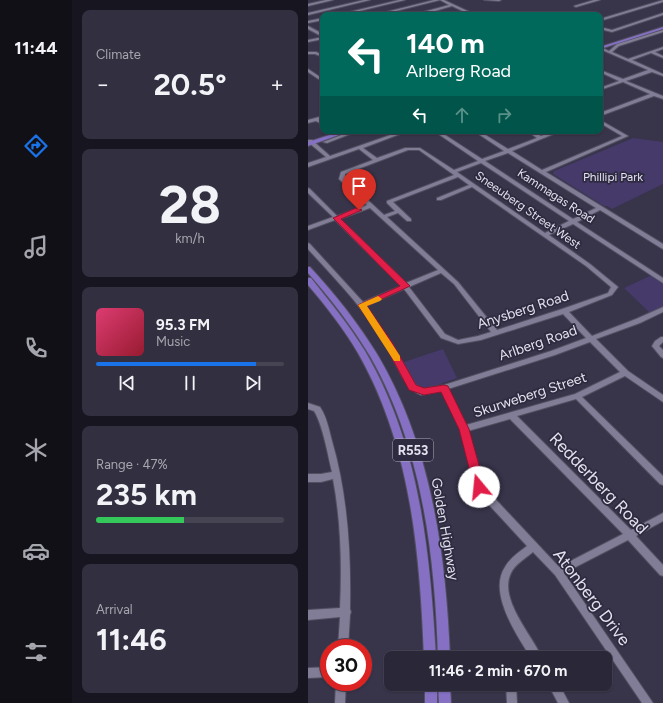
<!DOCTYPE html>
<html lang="en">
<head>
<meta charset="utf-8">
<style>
	body { margin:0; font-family:Figtree,sans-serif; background:#322f40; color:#f1f3f6; height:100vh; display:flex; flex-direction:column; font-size:15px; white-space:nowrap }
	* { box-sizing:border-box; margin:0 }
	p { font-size:13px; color:#a5a5ae }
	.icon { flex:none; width:22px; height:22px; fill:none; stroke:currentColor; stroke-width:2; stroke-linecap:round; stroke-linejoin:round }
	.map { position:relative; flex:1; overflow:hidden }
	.side { display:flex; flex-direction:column; gap:10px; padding:10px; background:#17151f; width:236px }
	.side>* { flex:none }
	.guide { position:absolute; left:12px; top:12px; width:283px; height:122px; border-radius:8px; box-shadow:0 1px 3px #0004,0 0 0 1px #464453; background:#00695c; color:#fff; overflow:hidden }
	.speed { position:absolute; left:12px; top:639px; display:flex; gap:8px; font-size:20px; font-weight:700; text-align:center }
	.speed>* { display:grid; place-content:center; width:52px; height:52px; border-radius:50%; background:#2a2738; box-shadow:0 1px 3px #0004,0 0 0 1px #464453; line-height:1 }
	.speed .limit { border:6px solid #d22; background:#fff; color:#111 }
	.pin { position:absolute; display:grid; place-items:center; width:34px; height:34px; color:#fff; margin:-41px -17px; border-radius:50% 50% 50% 0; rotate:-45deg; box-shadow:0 0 4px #0007 }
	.pin .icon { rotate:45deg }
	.me { position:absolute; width:44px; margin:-22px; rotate:343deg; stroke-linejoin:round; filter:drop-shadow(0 0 3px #0008) }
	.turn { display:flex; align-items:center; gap:14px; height:84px; padding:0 20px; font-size:18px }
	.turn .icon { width:52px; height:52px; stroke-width:2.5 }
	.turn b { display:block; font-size:28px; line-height:34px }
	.lanes { display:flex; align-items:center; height:38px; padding:0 20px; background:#0003; justify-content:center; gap:20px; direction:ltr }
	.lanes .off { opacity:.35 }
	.big { font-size:30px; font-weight:700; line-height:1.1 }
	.side .widget { flex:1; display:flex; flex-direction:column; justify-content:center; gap:6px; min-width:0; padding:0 14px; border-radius:8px; background:#322f40 }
	.side .dial { align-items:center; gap:0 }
	.dial b { font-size:52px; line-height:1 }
	.song { display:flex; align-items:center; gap:12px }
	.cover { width:48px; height:48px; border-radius:6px; background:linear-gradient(135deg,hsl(340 70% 55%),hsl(350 70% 35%)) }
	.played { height:4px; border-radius:2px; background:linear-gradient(90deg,#1a73e8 85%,#464453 85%) }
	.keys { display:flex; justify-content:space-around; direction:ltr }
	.heat { display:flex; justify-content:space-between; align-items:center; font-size:22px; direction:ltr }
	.charge { height:6px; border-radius:3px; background:linear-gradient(90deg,#34c759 47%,#464453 0) }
	.trip { position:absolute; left:76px; top:651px; width:228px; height:40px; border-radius:8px; background:#2a2738; box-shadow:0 1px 3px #0004,0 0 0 1px #464453; font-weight:700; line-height:40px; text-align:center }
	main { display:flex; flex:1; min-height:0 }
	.menu { display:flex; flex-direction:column; width:72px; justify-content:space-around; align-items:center; background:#111016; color:#a5a5ae }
	.menu .icon { width:28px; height:28px }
	.menu .active { color:#1a73e8 }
	.menu b { font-size:18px; color:#f1f3f6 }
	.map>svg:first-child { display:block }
</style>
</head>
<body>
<main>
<nav class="menu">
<b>11:44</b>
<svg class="icon active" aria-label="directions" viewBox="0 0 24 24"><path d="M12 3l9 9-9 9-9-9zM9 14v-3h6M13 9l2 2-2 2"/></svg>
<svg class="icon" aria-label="music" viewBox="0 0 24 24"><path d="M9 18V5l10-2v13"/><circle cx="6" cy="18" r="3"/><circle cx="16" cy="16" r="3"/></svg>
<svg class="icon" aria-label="phone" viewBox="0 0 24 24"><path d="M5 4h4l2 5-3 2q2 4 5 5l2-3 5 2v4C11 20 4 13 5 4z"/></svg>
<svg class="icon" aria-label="climate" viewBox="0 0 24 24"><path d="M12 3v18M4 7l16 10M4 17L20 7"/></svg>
<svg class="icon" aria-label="car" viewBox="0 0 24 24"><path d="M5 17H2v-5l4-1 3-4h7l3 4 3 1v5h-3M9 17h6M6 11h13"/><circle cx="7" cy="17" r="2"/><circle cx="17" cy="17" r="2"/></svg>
<svg class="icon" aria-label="filters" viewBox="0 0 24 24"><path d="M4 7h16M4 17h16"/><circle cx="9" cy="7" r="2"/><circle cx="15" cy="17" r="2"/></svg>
</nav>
<section class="side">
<div class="widget"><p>Climate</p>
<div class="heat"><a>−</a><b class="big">20.5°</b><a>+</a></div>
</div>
<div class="widget dial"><b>28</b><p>km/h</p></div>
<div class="widget">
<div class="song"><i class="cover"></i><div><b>95.3 FM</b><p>Music</p></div></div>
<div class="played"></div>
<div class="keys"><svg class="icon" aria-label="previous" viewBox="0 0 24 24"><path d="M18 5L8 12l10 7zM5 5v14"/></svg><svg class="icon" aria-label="pause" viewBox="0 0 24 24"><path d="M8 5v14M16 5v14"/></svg><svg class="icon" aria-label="next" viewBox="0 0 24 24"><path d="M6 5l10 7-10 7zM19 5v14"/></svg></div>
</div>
<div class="widget"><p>Range · 47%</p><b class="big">235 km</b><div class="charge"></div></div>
<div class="widget"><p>Arrival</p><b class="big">11:46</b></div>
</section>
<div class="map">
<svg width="355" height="703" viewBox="0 0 355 703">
	<rect width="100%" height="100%" fill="#38344a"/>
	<path fill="#453a6a" d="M 325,138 L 355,142 L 355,184 L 304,209 L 299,206 L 296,206 L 245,174 L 246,171 Z
		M 344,275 L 355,282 L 355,306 L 342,313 L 316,288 Z
		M 135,349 L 149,378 C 114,390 113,399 93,363 Z"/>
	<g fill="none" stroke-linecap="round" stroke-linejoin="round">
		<defs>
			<path id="minor" d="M 18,0 L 25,0 L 0,6 L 0,4 Z
				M 56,0 L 62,0 L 0,15 L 0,13 Z
				M 91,0 L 97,0 L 35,15 L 29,15 Z
				M 126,0 L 136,0 L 168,15 L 163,15 L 144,6 L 127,11 L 135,15 L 130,15 L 124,11 L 110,15 L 104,15 L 141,5 L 132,0 L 72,15 L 66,15 Z
				M 176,0 L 193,0 L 191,1 Z
				M 286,0 L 292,0 L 268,7 L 266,6 Z
				M 355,0 L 355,2 L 292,21 L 292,19 Z
				M 355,13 L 355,15 L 304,32 L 292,29 L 292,27 L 304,30 Z
				M 15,18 L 15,20 L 0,23 L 0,21 Z
				M 0,26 L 15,34 L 15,39 L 0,42 L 0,40 L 15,37 L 0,29 Z
				M 355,30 L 355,32 L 311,46 L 304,52 L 320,59 L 355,47 L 355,49 L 347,52 L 355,56 L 355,58 L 343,53 L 324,60 L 355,74 L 355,76 L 344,72 L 318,81 L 355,96 L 355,99 L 346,96 L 292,116 L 292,113 L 342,94 L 315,82 L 292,90 L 292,88 L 311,81 L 292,72 L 292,70 L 315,79 L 340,70 L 292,49 L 292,47 L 301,51 L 309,44 Z
				M 0,52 L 8,52 L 15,55 L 15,57 L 7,54 L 0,54 Z
				M 0,69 L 15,79 L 15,82 L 0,72 Z
				M 15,116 L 15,118 L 12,119 L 15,122 L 15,125 L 8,121 L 0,123 L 0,120 Z
				M 292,120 L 320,136 L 238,172 L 355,244 L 355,249 L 353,248 L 292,210 L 269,222 L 355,278 L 355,283 L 265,224 L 241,235 L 282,264 L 310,287 L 304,295 L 261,312 L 284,336 L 328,319 L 355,307 L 355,312 L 332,323 L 288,339 L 320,371 L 355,395 L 355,402 L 317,376 L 274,397 L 355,476 L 355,485 L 352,484 L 268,399 L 209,416 L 323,530 L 355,513 L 355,521 L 328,536 L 355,565 L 355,576 L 352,575 L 320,540 L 256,573 L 345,703 L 334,703 L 247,575 L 225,552 C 218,558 207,564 203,573 C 190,599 225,636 234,658 L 212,658 L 213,654 L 218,650 C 205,629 181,591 197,567 C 202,558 211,552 219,546 L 170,493 L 152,429 L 134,391 L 113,395 C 97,389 88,363 80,349 C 59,311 28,280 0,249 L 0,243 L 2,244 L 55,302 L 93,286 L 27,220 L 0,230 L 0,226 L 25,217 L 0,193 L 0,188 L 2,189 L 29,216 L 59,205 L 31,179 L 33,172 L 65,160 L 51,149 L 0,167 L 0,163 L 18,157 L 0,142 L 0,140 L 4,140 L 22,156 L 94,131 L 100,131 L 55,148 L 69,158 L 97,148 L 112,148 L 146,170 L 170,161 L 126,131 L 131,131 L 174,159 L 196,151 L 166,131 L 171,131 L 200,149 L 229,138 L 219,131 L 224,131 L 233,136 L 247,131 L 253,131 L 204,151 L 234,170 L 314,136 L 292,123 ZM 100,150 L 111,150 L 146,175 L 79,201 L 79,203 L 87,211 L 76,215 L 37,179 L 37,174 ZM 200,153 L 288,208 L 265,219 L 177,161 ZM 173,163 L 261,221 L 237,233 L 149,172 ZM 150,177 L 161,185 L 129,198 L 129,200 L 133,200 L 164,187 L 278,266 L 303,287 L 300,293 L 254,309 L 189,330 L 150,282 L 79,217 L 90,213 L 99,221 L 103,221 L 103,219 L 85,202 ZM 62,208 L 130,270 L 98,283 L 32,219 ZM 133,273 L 146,284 L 183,332 L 170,336 L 150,340 L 137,334 L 101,287 ZM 96,289 L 133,338 L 150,344 L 173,340 L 255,314 L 278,338 L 243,351 L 136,385 L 114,389 L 107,384 L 84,344 L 58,306 ZM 282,342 L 312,372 L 267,394 L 158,425 L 140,389 L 247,355 ZM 202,419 L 315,534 L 251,567 L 177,488 L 160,431 Z
				M 44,131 L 50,131 L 19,143 L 15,142 Z
				M 353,337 L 355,337 L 355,342 L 351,346 L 355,350 L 355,358 L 353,357 L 344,346 L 347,341 Z
				M 0,403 L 12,407 C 19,417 21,430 24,441 C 40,496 43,553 42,609 L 43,612 L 42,615 L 40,648 L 30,648 L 32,617 L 0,620 L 0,610 L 32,608 C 34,565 33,521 25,479 L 13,482 L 0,482 L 0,474 L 13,474 L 24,472 C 20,456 15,425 6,411 L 0,409 Z
				M 21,667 L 21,677 L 0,678 L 0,668 Z
				M 28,682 L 38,682 L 37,703 L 27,703 Z
				M 198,684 L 208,684 L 209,703 L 199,703 Z
				M 240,684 L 251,684 L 261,703 L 250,703 Z"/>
			<path id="major" d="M 355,27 L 355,29 L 292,49 L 292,47 Z
				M 34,131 L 42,131 L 0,146 L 0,142 Z
				M 0,267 L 2,267 C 27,294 50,323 69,354 C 123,445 138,554 142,658 L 130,658 C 127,555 114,447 62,356 C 44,326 23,299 0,273 Z
				M 0,278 L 3,278 C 22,302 41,325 57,351 C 112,445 122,552 128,658 L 116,658 C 112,553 103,446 50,353 C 36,329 18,306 0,285 Z
				M 117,684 L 129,684 L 129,703 L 117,703 Z
				M 130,684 L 142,684 L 143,703 L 131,703 Z"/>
		</defs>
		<use href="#minor" stroke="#524f61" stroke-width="2"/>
		<use href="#major" stroke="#524f61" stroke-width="2"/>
		<use href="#minor" fill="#817d96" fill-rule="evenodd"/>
		<use href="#major" fill="#8570c4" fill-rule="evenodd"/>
	</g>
	<path fill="#e11d48" stroke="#92132f" d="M 48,208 L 54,210 L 33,219 L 102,286 L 59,306 L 85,344 L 108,385 L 116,388 L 136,385 L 140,386 L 161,429 L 177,487 L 175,491 L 167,491 L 166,487 L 151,429 L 133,392 L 116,395 L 101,390 L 78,347 L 50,305 L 92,286 L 25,218 Z"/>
	<path fill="#f59e0b" d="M 70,296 L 74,299 L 72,301 L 59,306 L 92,356 L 92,361 L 86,361 L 50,305 Z"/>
	<g text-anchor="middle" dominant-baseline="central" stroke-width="3.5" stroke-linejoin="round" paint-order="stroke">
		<g font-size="12" fill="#e4e1f4" stroke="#2e2a3f">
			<text x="305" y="177">Phillipi Park</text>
		</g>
		<g font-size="12" fill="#e3e2ef" stroke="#2e2a3f">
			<text transform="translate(248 196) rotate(33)">Kammagas Road</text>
			<text transform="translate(220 210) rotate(35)">Sneeuberg Street West</text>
		</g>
		<rect fill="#2e2a3f" stroke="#adabba" stroke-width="1" x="85" y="439" width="40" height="22" rx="3"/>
		<g font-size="13" font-weight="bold" fill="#e3e2ef">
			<text x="105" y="450">R553</text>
		</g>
		<g font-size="14" fill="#e3e2ef" stroke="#2e2a3f">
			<text transform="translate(215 310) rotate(-18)">Anysberg Road</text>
			<text transform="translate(230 343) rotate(-19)">Arlberg Road</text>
			<text transform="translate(222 395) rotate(-18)">Skurweberg Street</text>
			<text transform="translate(137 529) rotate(80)">Golden Highway</text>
		</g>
		<g font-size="17" fill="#e3e2ef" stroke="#2e2a3f">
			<text transform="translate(291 483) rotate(46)">Redderberg Road</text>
			<text transform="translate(284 597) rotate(53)">Atonberg Drive</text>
		</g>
	</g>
</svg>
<div class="speed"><div class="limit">30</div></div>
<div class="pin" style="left:51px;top:210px;background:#d93025"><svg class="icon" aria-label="arrive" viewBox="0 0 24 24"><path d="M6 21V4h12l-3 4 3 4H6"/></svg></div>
<svg class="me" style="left:171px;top:487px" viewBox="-20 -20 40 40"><circle r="19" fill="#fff"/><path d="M0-13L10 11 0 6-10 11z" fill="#e11d48"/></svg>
<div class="trip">11:46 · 2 min · 670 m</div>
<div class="guide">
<div class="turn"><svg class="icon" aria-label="left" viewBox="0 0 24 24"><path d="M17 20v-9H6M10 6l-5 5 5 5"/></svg><div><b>140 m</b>Arlberg Road</div></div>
<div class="lanes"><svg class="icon" aria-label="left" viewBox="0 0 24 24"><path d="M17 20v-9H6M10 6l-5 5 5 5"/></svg><svg class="icon off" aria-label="ahead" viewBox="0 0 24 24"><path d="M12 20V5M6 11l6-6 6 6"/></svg><svg class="icon off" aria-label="right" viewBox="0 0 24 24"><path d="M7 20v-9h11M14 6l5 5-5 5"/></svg></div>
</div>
</div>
</main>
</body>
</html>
